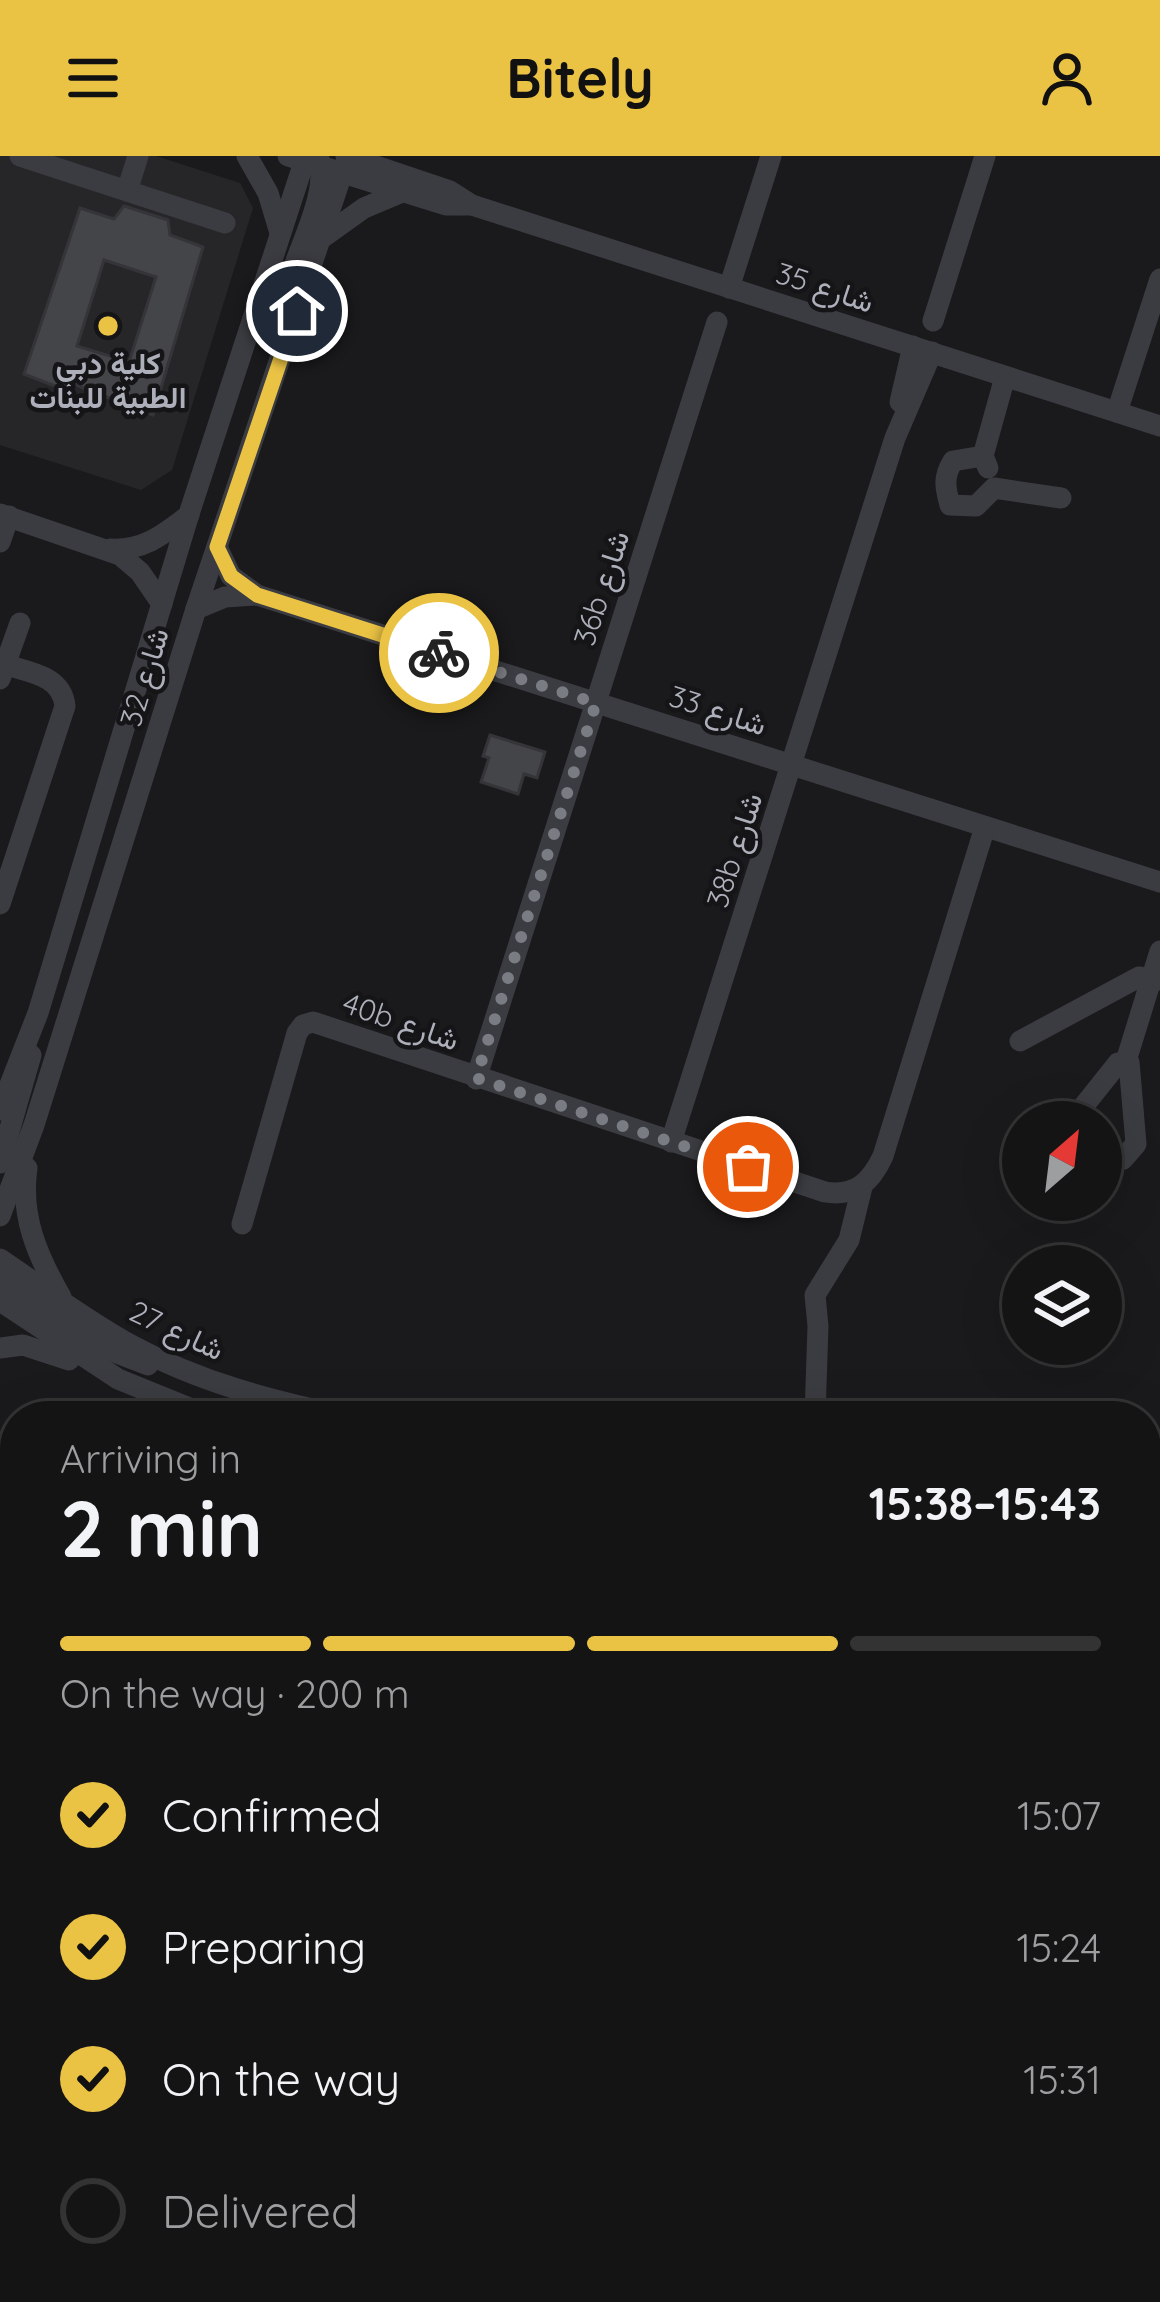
<!DOCTYPE html>
<html lang="en">
<head>
<meta charset="utf-8">
<style>
  :root { --surface:#141415; --page:#1d1d1e; --text:#f1f3f6; --muted:#9d9ea0; --line:#333334; --accent:#ebc344 }
  body { margin:0; font-family:Quicksand,Vazirmatn,sans-serif; background:var(--page); color:var(--text); height:100vh; display:flex; flex-direction:column; font-size:45px; white-space:nowrap }
  * { box-sizing:border-box; margin:0 }
  p { font-size:39px; color:var(--muted) }
  .icon { flex:none; width:66px; height:66px; fill:none; stroke:currentColor; stroke-width:2; stroke-linecap:round; stroke-linejoin:round }
  .map { position:relative; flex:1; overflow:hidden }
  .panel { position:absolute; left:0px; top:1245px; width:1161px; height:903px; display:flex; flex-direction:column; background:var(--surface); border-radius:48px 48px 0 0; box-shadow:0 12px 48px #0002,0 0 0 3px var(--line) }
  .panel>* { flex:none }
  .needle { width:78px; rotate:28deg }
  .buttons { position:absolute; left:1002px; top:945px; display:grid; gap:24px }
  .buttons a { display:grid; place-items:center; width:120px; height:120px; border-radius:50%; background:var(--surface); box-shadow:0 12px 48px #0002,0 0 0 3px var(--line); font-size:60px }
  .pin { position:absolute; display:grid; place-items:center; width:102px; height:102px; color:#fff; margin:-51px; border:6px solid #fff; border-radius:50%; box-shadow:0 3px 12px #0007 }
  .courier { position:absolute; display:grid; place-items:center; width:120px; height:120px; margin:-60px; border:9px solid #ebc344; border-radius:50%; background:#fff; color:#222; box-shadow:0 3px 15px #0007 }
  .overview em { font-style:normal; font-weight:800 }
  .overview div { display:flex; flex-direction:column-reverse }
  .overview { display:flex; align-items:center; justify-content:space-between; height:204px; padding:0 60px }
  h1 { font-size:78px; font-weight:800; line-height:90px }
  .bar { display:grid; grid-template-columns:repeat(4,1fr); gap:18px 12px; align-content:center; height:144px; padding:0 60px }
  .bar i { height:15px; border-radius:9px; background:var(--line) }
  .bar .active { background:var(--accent) }
  .bar p { grid-column:span 4 }
  ol { padding:0 60px; list-style:none }
  li { display:flex; align-items:center; gap:36px; height:132px }
  li p { margin-inline-start:auto }
  li .icon { padding:12px; border-radius:50%; background:var(--accent); color:#111; stroke-width:4 }
  li:last-child { color:var(--muted) }
  li i { width:66px; height:66px; border:6px solid var(--line); border-radius:50% }
  header { display:flex; justify-content:space-between; align-items:center; height:156px; padding:0 60px; background:var(--accent); color:#111; font-size:54px; font-weight:800 }
  .map>svg:first-child { display:block }
  .built { fill:#262629 }
  .building { fill:#444549; stroke:#353438; stroke-width:3; fill-rule:evenodd }
  .lines { fill:none; stroke-linecap:round; stroke-linejoin:round }
  .path { stroke:#414248; stroke-width:3; stroke-dasharray:6 9; stroke-linecap:butt }
  .minor { stroke:#3b3c41; stroke-width:21 }
  .done { stroke:#7a7c83; stroke-width:12; stroke-dasharray:0 21.6 }
  .route { stroke:#ebc344; stroke-width:15 }
  .poi-dot { fill:#ebc344; stroke:#151517; stroke-width:4.5 }
  .labels { text-anchor:middle; dominant-baseline:central; stroke-width:9; stroke-linejoin:round; paint-order:stroke }
  .street-label { font-size:30px; fill:#adb0bb; stroke:#151517 }
  .poi-label { font-size:30px; font-weight:bold; fill:#adb0bb; stroke:#151517 }
</style>
</head>
<body>
<header><svg class="icon" aria-label="menu" viewBox="0 0 24 24"><path d="M4 6h16M4 12h16M4 18h16"/></svg>Bitely<svg class="icon" aria-label="person" viewBox="0 0 24 24"><circle cx="12" cy="8" r="4"/><path d="M4 21q1-7 8-7t8 7"/></svg></header>
<div class="map">
<svg width="1160" height="2146" viewBox="0 0 1160 2146">
  <rect width="100%" height="100%" fill="#1a1a1c"/>
  <path class="built" d="M0 0H156L240 27 253 52 172 314 141 334 0 289Z"/>
  <g class="building">
    <path d="M124 50 168 64 170 79 203 91 153 259 63 224 60 232 24 218 80 52 114 63ZM104 104 156 121 129 206 77 190Z"/>
    <path d="M490 579 545 596 537 622 524 618 518 638 481 626 489 602 483 600Z"/>
    <path d="M1160 1426V1481H1146V1427Z"/>
    <path d="M602 2133H652L646 2146H597Z"/>
    <path d="M911 2133H971L962 2146H929Z"/>
  </g>
  <g class="lines">
    <path class="path" d="M489 2146 496 2133"/>
    <g class="minor">
      <path d="M20 0 225 67"/>
      <path d="M247 0 268 37 280 77"/>
      <path d="M288 0 446 49H471"/>
      <path d="M346 0 450 35 472 49 1160 270"/>
      <path d="M127 35 138 0"/>
      <path d="M322 82 364 52 402 36"/>
      <path d="M729 132 771 0"/>
      <path d="M933 165 985 0"/>
      <path d="M281 179C273 125 335 47 318 0"/>
      <path d="M900 246 913 190"/>
      <path d="M1117 256 1160 123"/>
      <path d="M983 300 953 305C943 321 945 331 950 349L976 350 994 332 1061 342"/>
      <path d="M988 312 983 300 1005 221"/>
      <path d="M0 358 120 399 140 416 162 448"/>
      <path d="M0 386 9 360"/>
      <path d="M217 391 231 420 257 439 1160 726"/>
      <path d="M110 393C144 395 164 378 189 359"/>
      <path d="M196 453 225 441 257 439"/>
      <path d="M0 507C26 516 62 518 65 550L0 748"/>
      <path d="M0 523 20 467"/>
      <path d="M1020 885 1139 821 1160 824"/>
      <path d="M1126 905 1160 795"/>
      <path d="M476 923 717 166"/>
      <path d="M0 954 38 857 189 358 306 0"/>
      <path d="M1071 966 1118 907 1129 906 1136 988 1123 1003 1101 1000"/>
      <path d="M671 986 895 282 932 196"/>
      <path d="M0 1007 31 899"/>
      <path d="M27 1012C20 1060 37 1099 61 1141"/>
      <path d="M0 1060 34 969 196 453 348 0"/>
      <path d="M242 1068 297 877 303 869 313 866 825 1036C855 1041 871 1026 883 1000L985 671"/>
      <path d="M0 1103C43 1132 87 1165 133 1190 199 1226 272 1245 345 1260"/>
      <path d="M0 1122 109 1194 148 1209"/>
      <path d="M0 1145 118 1223 209 1260"/>
      <path d="M0 1192 23 1189 69 1204"/>
      <path d="M815 1260 818 1170 815 1139 849 1084 862 1031"/>
      <path d="M1146 1312H1160"/>
      <path d="M1146 1353H1160"/>
      <path d="M1146 1534H1160"/>
      <path d="M0 1766 15 1776"/>
      <path d="M1146 1935 1160 1941"/>
      <path d="M1146 2127 1160 2105"/>
      <path d="M203 2133 225 2146"/>
      <path d="M817 2133 838 2146"/>
      <path d="M180 2139 196 2146"/>
    </g>
  </g>
  <g class="lines">
    <path class="done" d="M439 497 596 547 476 922 748 1011"/>
    <path class="route" d="M297 155 217 391 231 420 257 439 439 497"/>
  </g>
  <circle class="poi-dot" cx="108" cy="170" r="12"/>
  <g class="labels">
    <g class="street-label">
      <text transform="translate(825 131) rotate(18)">شارع 35</text>
      <text transform="translate(601 432) rotate(-72)">36b شارع</text>
      <text transform="translate(144 521) rotate(-73)">شارع 32</text>
      <text transform="translate(718 554) rotate(18)">شارع 33</text>
      <text transform="translate(734 694) rotate(-72)">38b شارع</text>
      <text transform="translate(401 865) rotate(19)">40b شارع</text>
      <text transform="translate(177 1174) rotate(25)">شارع 27</text>
    </g>
    <g class="poi-label">
      <text x="108" y="207">كلية دبي<tspan x="108" dy="34">الطبية للبنات</tspan></text>
    </g>
  </g>
</svg>
<div class="buttons">
<a><svg class="needle" viewBox="-14 -14 28 28"><path d="M0-13l5 13h-10z" fill="#e53935"/><path d="M0 13l5-13h-10z" fill="#9d9ea0"/></svg></a>
<a><svg class="icon" aria-label="layers" viewBox="0 0 24 24"><path d="M12 4l9 5-9 5-9-5zM3 14l9 5 9-5"/></svg></a>
</div>
<div class="pin" style="left:748px;top:1011px;background:#ea580c"><svg class="icon" aria-label="bag" viewBox="0 0 24 24"><path d="M5 8h14l-1 12H6zM9 8a3 3 0 0 1 6 0"/></svg></div>
<div class="pin" style="left:297px;top:155px;background:#1f2937"><svg class="icon" aria-label="home" viewBox="0 0 24 24"><path d="M3 11l9-7 9 7M6 9v11h12V9"/></svg></div>
<div class="courier" style="left:439px;top:497px"><svg class="icon" aria-label="bike" viewBox="0 0 24 24"><circle cx="6" cy="16" r="4"/><circle cx="18" cy="16" r="4"/><path d="M6 16l4-8h5l3 8M10 8l3 8H6M13 5h3"/></svg></div>
<section class="panel">
<div class="overview"><div><h1>2 min</h1><p>Arriving in</p></div><em>15:38–15:43</em></div>
<div class="bar"><i class="active"></i><i class="active"></i><i class="active"></i><i></i><p>On the way · 200 m</p></div>
<ol>
<li><svg class="icon" aria-label="check" viewBox="0 0 24 24"><path d="M5 12l5 5 9-10"/></svg>Confirmed<p>15:07</p></li>
<li><svg class="icon" aria-label="check" viewBox="0 0 24 24"><path d="M5 12l5 5 9-10"/></svg>Preparing<p>15:24</p></li>
<li><svg class="icon" aria-label="check" viewBox="0 0 24 24"><path d="M5 12l5 5 9-10"/></svg>On the way<p>15:31</p></li>
<li><i></i>Delivered</li>
</ol>
</section>
</div>
</body>
</html>
